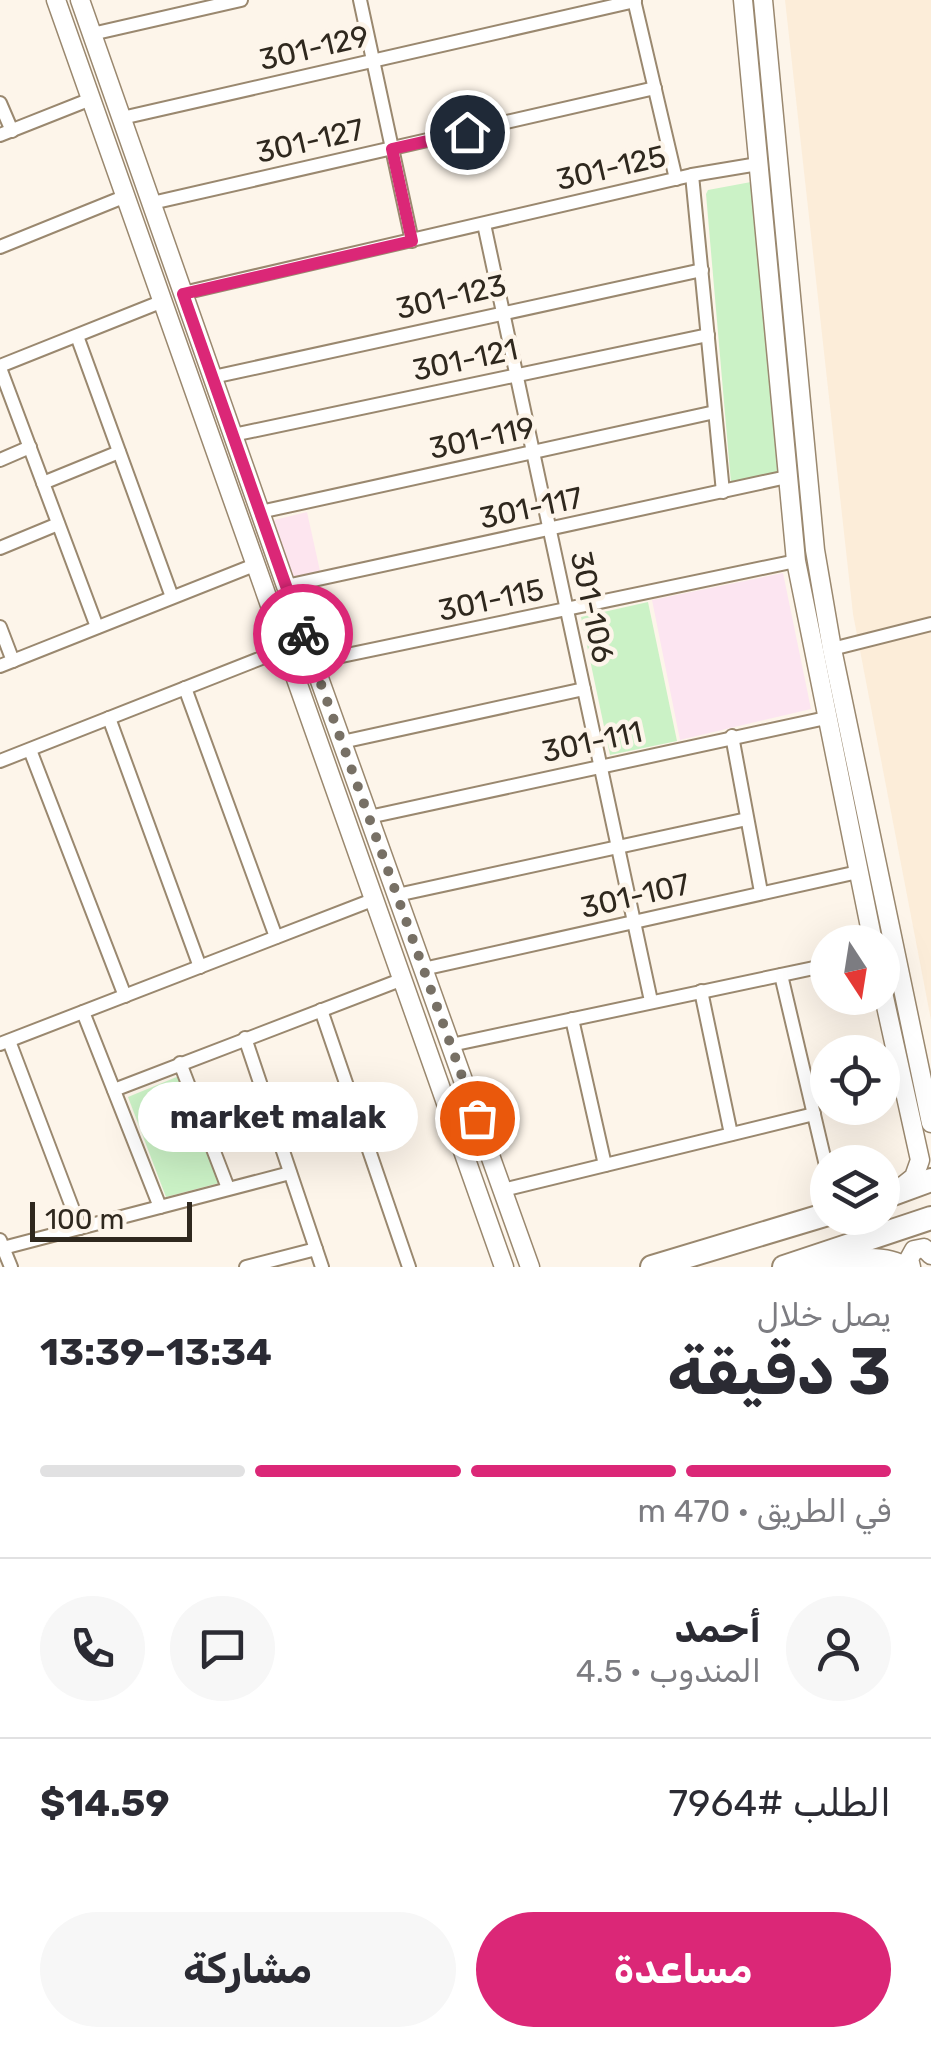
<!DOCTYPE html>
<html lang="ar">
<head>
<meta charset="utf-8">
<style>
  :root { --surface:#fff; --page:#f7f7f7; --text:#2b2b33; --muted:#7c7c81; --line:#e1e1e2; --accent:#db2777 }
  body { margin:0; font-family:Rubik,Cairo,sans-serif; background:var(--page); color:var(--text); direction:rtl; height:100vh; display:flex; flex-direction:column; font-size:38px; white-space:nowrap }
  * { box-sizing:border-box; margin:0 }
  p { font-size:32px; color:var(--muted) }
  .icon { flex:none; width:55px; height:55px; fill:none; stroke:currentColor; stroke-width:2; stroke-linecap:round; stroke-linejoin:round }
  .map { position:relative; height:1267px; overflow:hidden; direction:ltr }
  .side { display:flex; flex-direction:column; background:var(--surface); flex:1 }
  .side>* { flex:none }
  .needle { width:65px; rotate:168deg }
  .tools { position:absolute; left:810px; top:925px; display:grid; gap:20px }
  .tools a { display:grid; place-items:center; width:90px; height:90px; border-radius:50%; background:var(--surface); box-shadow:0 10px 40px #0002; font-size:50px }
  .scale { position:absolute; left:30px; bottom:25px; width:162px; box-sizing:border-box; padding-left:10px; border:5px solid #2f281e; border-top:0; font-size:28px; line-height:35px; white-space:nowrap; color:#2f281e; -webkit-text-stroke:8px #fdf5ea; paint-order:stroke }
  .pin { position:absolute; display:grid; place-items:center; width:85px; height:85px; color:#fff; margin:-42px; border:5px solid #fff; border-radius:50%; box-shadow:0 2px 10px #0007 }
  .courier { position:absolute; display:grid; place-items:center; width:100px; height:100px; margin:-50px; border:8px solid #db2777; border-radius:50%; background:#fff; color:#222; box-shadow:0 2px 12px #0007 }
  .bubble { position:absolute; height:70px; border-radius:35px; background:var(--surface); box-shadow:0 10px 40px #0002; font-size:32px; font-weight:700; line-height:70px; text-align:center; direction:rtl }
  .head em { font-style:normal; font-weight:700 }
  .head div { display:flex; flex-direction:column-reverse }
  .head { display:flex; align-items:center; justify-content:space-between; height:170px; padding:0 40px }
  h1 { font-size:65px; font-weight:700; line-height:75px }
  .bar { display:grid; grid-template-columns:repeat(4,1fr); gap:15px 10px; align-content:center; height:120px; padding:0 40px }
  .bar i { height:12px; border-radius:8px; background:var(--line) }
  .bar .on { background:var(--accent) }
  .bar p { grid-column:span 4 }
  .line { display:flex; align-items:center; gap:25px; padding:0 40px; border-top:2px solid var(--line) }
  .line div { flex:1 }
  .round { display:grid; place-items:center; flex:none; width:105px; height:105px; border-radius:52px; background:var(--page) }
  .action { display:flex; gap:20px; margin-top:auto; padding:20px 40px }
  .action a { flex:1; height:115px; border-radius:60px; background:var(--accent); color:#fff; font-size:40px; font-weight:700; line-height:115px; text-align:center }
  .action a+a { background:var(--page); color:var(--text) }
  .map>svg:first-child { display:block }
  .commercial { fill:#fde5ef }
  .built { fill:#fcedd9 }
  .education { fill:#fce5f1 }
  .green { fill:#cbf2c6 }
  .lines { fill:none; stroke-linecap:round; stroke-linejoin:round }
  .street-casing { stroke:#9a886f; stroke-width:16 }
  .secondary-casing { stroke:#9a886f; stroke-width:21 }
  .highway-casing { stroke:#9a886f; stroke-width:26 }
  .street { stroke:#fff; stroke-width:12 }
  .secondary { stroke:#fff; stroke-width:18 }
  .highway { stroke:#fff; stroke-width:22 }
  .done { stroke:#777065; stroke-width:10; stroke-dasharray:0 18 }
  .route { stroke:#db2777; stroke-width:12 }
  .labels { text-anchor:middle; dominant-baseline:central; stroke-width:9; stroke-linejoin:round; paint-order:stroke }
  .street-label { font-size:30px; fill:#2f281e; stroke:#fdf5ea }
</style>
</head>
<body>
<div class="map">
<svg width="931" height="1267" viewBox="0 0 931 1267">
  <rect width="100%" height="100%" fill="#fdf5ea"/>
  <g class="commercial">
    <path d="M307 512 320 571 291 578 270 521Z"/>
    <path d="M325 588 339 653 313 659 294 595Z"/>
  </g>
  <path class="built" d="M785 0H931V1020L853 614Z"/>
  <path class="education" d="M783 573 811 709 680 740 652 600Z"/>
  <g class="green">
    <path d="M751 182 778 472 731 483 706 194 708 190Z"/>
    <path d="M648 602 677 741 610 755 581 617Z"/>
    <path d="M179 1076 219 1183 166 1197 128 1097Z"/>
  </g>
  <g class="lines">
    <defs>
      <g id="street">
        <path d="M360 0 412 241"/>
        <path d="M634 0 676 179"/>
        <path d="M92 34 241 0"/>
        <path d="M0 103 12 131"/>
        <path d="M122 118 635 1"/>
        <path d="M0 135 91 99"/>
        <path d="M692 175 723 492"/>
        <path d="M152 203 655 88"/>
        <path d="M484 224 651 1001"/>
        <path d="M0 247 126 196"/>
        <path d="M183 293 692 175 758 164"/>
        <path d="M77 336 172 597"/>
        <path d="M0 366 163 301"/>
        <path d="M0 368 97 627"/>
        <path d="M213 377 702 270"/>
        <path d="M233 435 708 335"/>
        <path d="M0 460 30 447"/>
        <path d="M43 483 119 452"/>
        <path d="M260 512 715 412"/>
        <path d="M0 548 58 524"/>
        <path d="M286 586 787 477"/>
        <path d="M0 627 13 661"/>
        <path d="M832 649 931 624"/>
        <path d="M313 662 796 561"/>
        <path d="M0 666 257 564"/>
        <path d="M185 688 276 937"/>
        <path d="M109 718 200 967"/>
        <path d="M732 736 761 892"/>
        <path d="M342 742 584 689"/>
        <path d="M30 750 125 996"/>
        <path d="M0 761 287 648"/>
        <path d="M369 817 826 718"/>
        <path d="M397 895 747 819"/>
        <path d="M423 969 858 872"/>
        <path d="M781 975 828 1174"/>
        <path d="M701 991 731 1134"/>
        <path d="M321 1010 409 1267"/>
        <path d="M83 1012 160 1207"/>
        <path d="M572 1019 605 1165"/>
        <path d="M245 1038 322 1267"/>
        <path d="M9 1041 80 1228"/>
        <path d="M0 1044 375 899"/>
        <path d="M451 1045 828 965"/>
        <path d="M180 1063 228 1188"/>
        <path d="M114 1090 403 979"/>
        <path d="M503 1190 814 1114"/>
        <path d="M0 1240 11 1267"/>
        <path d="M3 1248 290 1173"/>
        <path d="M246 1267 316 1249"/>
      </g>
      <g id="secondary">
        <path d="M56 0 504 1267"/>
        <path d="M80 0 286 586 530 1267"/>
        <path d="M743 0 796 561 873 942"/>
        <path d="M763 0 815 550 832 649 931 1123"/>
        <path d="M882 988 920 1160 914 1177 899 1189"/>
        <path d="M816 1265C842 1260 883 1251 906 1267"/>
        <path d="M911 1267 909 1259 914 1250 924 1248 931 1255"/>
      </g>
      <g id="highway">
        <path d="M882 1198 931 1180"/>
        <path d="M652 1267 828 1214"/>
        <path d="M784 1267 931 1218"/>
      </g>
    </defs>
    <use href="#street" class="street-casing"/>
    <use href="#secondary" class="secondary-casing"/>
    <use href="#highway" class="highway-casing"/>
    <use href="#street" class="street"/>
    <use href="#secondary" class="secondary"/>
    <use href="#highway" class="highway"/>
  </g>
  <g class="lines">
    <path class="done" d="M303 634 477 1118"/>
    <path class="route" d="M303 634 183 294 412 241 392 149 467 132"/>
  </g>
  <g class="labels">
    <g class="street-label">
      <text transform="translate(314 48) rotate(-13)">301-129</text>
      <text transform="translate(310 141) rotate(-13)">301-127</text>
      <text transform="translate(611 168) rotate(-13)">301-125</text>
      <text transform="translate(451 297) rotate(-13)">301-123</text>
      <text transform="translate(465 360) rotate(-12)">301-121</text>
      <text transform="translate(482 438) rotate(-12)">301-119</text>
      <text transform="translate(531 508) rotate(-12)">301-117</text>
      <text transform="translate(491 600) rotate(-12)">301-115</text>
      <text transform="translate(592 607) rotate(78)">301-106</text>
      <text transform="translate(592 742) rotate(-12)">301-111</text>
      <text transform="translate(635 896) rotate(-13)">301-107</text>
    </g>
  </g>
</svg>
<div class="tools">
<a><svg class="needle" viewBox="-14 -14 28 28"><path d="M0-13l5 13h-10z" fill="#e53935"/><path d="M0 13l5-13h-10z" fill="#7c7c81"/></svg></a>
<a><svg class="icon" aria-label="locate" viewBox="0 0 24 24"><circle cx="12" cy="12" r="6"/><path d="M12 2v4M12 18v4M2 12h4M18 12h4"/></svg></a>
<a><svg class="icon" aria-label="layers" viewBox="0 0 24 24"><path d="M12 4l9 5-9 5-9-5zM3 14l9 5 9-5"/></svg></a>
</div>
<div class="scale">100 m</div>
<div class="pin" style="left:477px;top:1118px;background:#ea580c"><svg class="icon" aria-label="bag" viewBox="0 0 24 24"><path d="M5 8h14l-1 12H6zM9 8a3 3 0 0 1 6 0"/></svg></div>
<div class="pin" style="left:467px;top:132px;background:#1f2937"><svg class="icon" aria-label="home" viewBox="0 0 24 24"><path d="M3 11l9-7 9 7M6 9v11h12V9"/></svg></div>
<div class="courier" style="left:303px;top:634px"><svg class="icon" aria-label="bike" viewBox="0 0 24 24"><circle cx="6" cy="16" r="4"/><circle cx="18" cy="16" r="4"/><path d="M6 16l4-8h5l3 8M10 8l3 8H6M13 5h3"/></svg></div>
<div class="bubble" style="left:138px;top:1082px;width:280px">market malak</div>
</div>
<section class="side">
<div class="head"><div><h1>3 دقيقة</h1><p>يصل خلال</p></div><em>13:34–13:39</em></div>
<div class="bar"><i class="on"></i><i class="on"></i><i class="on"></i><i></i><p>في الطريق · 470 m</p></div>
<div class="line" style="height:180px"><a class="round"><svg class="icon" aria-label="person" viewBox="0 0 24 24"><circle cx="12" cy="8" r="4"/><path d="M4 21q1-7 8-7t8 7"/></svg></a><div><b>أحمد</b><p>المندوب · 4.5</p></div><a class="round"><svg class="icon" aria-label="chat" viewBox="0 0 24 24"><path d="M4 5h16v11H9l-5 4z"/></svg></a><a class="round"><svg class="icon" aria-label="phone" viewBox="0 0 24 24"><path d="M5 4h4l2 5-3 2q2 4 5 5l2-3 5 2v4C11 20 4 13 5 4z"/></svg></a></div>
<div class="line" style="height:130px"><div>الطلب #7964</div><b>$14.59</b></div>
<div class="action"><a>مساعدة</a><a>مشاركة</a></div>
</section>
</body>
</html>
